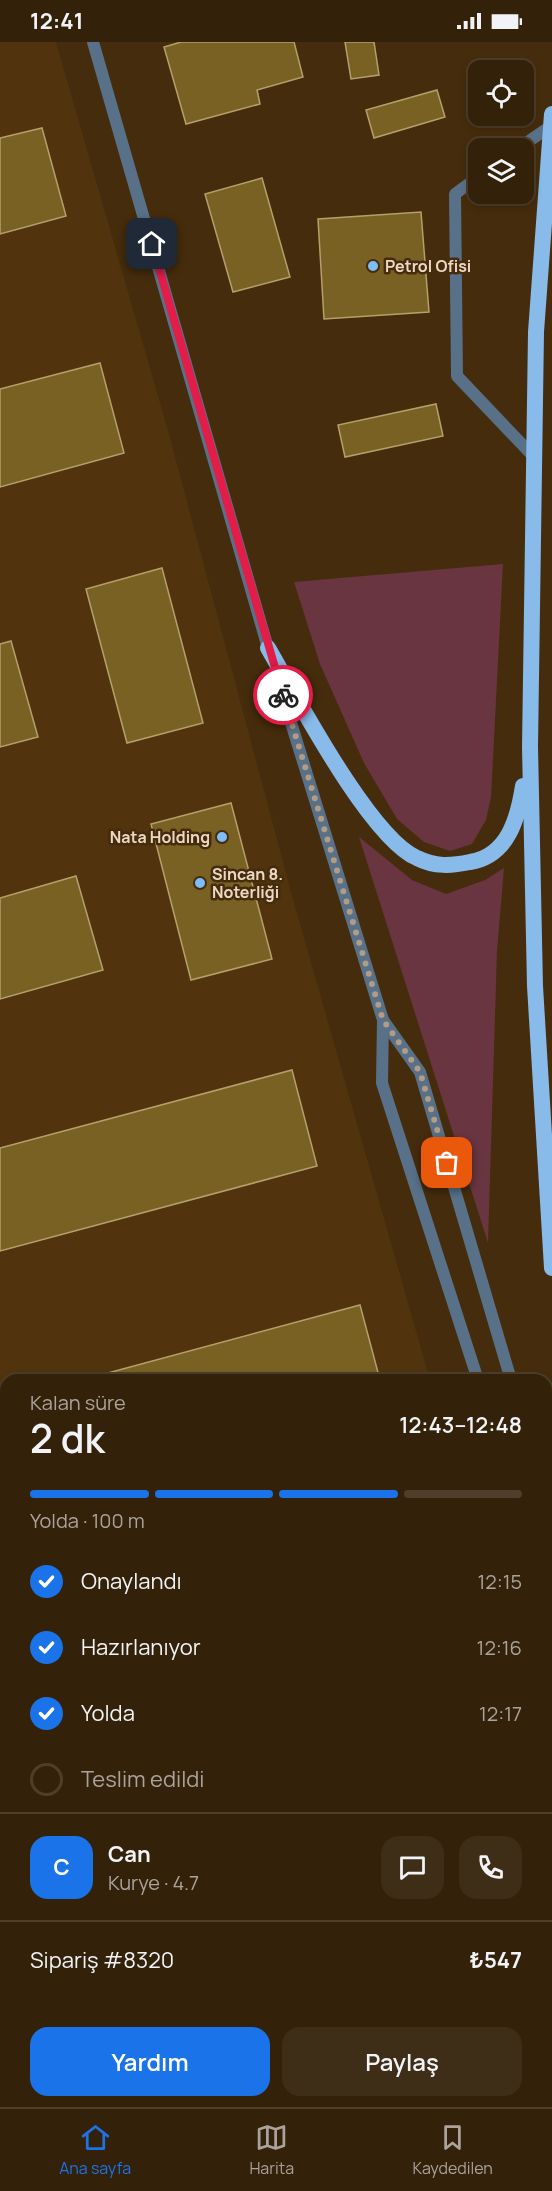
<!DOCTYPE html>
<html lang="tr">
<head>
<meta charset="utf-8">
<style>
  :root { --surface:#342109; --page:#3f2e17; --text:#f1f3f6; --muted:#a9a39c; --line:#4e3e2a; --accent:#1a73e8 }
  body { margin:0; font-family:Manrope,sans-serif; background:var(--page); color:var(--text); height:100vh; display:flex; flex-direction:column; font-size:22px; white-space:nowrap }
  * { box-sizing:border-box; margin:0 }
  p { font-size:20px; color:var(--muted) }
  .icon { flex:none; width:33px; height:33px; fill:none; stroke:currentColor; stroke-width:2; stroke-linecap:round; stroke-linejoin:round }
  .map { position:relative; flex:1; overflow:hidden }
  .panel { position:absolute; left:0px; top:1332px; width:552px; height:734px; display:flex; flex-direction:column; background:var(--surface); border-radius:18px 18px 0 0; box-shadow:0 3px 9px #0003,0 0 0 2px var(--line) }
  .panel>* { flex:none }
  .tools { position:absolute; left:468px; top:18px; display:grid; gap:12px }
  .tools a { display:grid; place-items:center; width:66px; height:66px; border-radius:12px; background:var(--surface); box-shadow:0 3px 9px #0003,0 0 0 2px var(--line); font-size:30px }
  .pin { position:absolute; display:grid; place-items:center; width:51px; height:51px; color:#fff; margin:-26px; border-radius:12px; box-shadow:0 3px 9px #0006 }
  .courier { position:absolute; display:grid; place-items:center; width:60px; height:60px; margin:-30px; border:4px solid #e11d48; border-radius:50%; background:#fff; color:#222; box-shadow:0 2px 8px #0007 }
  .head em { font-style:normal; font-weight:600 }
  .head div { display:flex; flex-direction:column-reverse }
  .head { display:flex; align-items:center; justify-content:space-between; height:102px; padding:0 30px }
  h1 { font-size:39px; font-weight:600; line-height:45px }
  .bar { display:grid; grid-template-columns:repeat(4,1fr); gap:9px 6px; align-content:center; height:72px; padding:0 30px }
  .bar i { height:8px; border-radius:4px; background:var(--line) }
  .bar .selected { background:var(--accent) }
  .bar p { grid-column:span 4 }
  .line { display:flex; align-items:center; gap:15px; padding:0 30px; border-top:2px solid var(--line) }
  .line div { flex:1 }
  .round { display:grid; place-items:center; flex:none; width:63px; height:63px; border-radius:18px; background:var(--page) }
  ol { padding:0 30px; list-style:none }
  li { display:flex; align-items:center; gap:18px; height:66px }
  li p { margin-inline-start:auto }
  li .icon { padding:6px; border-radius:50%; background:var(--accent); color:#fff; stroke-width:4 }
  li:last-child { color:var(--muted) }
  li i { width:33px; height:33px; border:3px solid var(--line); border-radius:50% }
  .primary-button { display:flex; gap:12px; margin-top:auto; padding:12px 30px }
  .primary-button a { flex:1; height:69px; border-radius:18px; background:var(--accent); color:#fff; font-size:24px; font-weight:600; line-height:69px; text-align:center }
  .primary-button a+a { background:var(--page); color:var(--text) }
  .status { display:flex; justify-content:space-between; align-items:center; height:42px; padding:0 30px; background:var(--surface); direction:ltr }
  .status svg { height:16px; fill:currentColor }
  .dock { display:flex; justify-content:space-around; align-items:center; height:84px; border-top:2px solid var(--line); background:var(--surface); font-size:16px; color:var(--muted) }
  .dock a { display:grid; justify-items:center; gap:3px }
  .dock .selected { color:var(--accent) }
  .map>svg:first-child { display:block }
  .built { fill:#51330d }
  .green { fill:#693540 }
  .building { fill:#786123; stroke:#b5a06c; stroke-width:1.5 }
  .lines { fill:none; stroke-linecap:round; stroke-linejoin:round }
  .minor { stroke:#587189; stroke-width:12 }
  .tertiary { stroke:#587189; stroke-width:12 }
  .trunk { stroke:#88baea; stroke-width:16 }
  .done { stroke:#b29c83; stroke-width:6; stroke-dasharray:0 10.8 }
  .route { stroke:#e11d48; stroke-width:8 }
  .poi-dot { fill:#7ebdf9; stroke:#452c0c; stroke-width:2 }
  .labels { text-anchor:middle; dominant-baseline:central; stroke-width:5; stroke-linejoin:round; paint-order:stroke }
  .poi-label { font-size:16px; font-weight:bold; fill:#edd8c3; stroke:#452c0c; text-anchor:start }
</style>
</head>
<body>
<div class="status"><b>12:41</b><svg viewBox="0 0 49 12"><path d="M0 12V9h3v3zM5 12V6h3v6zM10 12V3h3v9zM15 12V0h3v12zM26 1h20v11H26zM47 4h2v5h-2z"/></svg></div>
<div class="map">
<svg width="552" height="2065" viewBox="0 0 552 2065">
  <rect width="100%" height="100%" fill="#452c0c"/>
  <path class="built" d="M0 0H56L169 392 293 857 430 1338H6V1544L0 1546Z"/>
  <g class="green">
    <path d="M503 522 491 755 486 778 472 802 450 809 424 800 397 777 364 721 320 622 294 540Z"/>
    <path d="M359 795 412 838 446 852 485 838 504 826 497 909 488 1201Z"/>
  </g>
  <g class="building">
    <path d="M181 0H294L303 35 257 48 260 62 186 82 164 5Z"/>
    <path d="M345 0H374L379 33 351 37Z"/>
    <path d="M437 48 445 75 374 96 366 68Z"/>
    <path d="M42 86 66 174 0 192V96Z"/>
    <path d="M262 136 290 235 233 250 205 152Z"/>
    <path d="M421 170 429 270 324 277 318 177Z"/>
    <path d="M100 321 124 411 0 445V347Z"/>
    <path d="M436 362 443 394 345 415 338 383Z"/>
    <path d="M162 526 203 681 127 701 86 547Z"/>
    <path d="M11 599 38 695 0 705V602Z"/>
    <path d="M231 761 272 917 191 938 151 782Z"/>
    <path d="M76 834 103 928 0 957V856Z"/>
    <path d="M292 1028 317 1124 0 1209V1106Z"/>
    <path d="M360 1263 380 1338H82Z"/>
    <path d="M6 1358V1462L0 1463V1360Z"/>
  </g>
  <g class="lines">
    <g class="minor">
      <path d="M519 106 551 84"/>
      <path d="M478 135 455 152 457 334 536 417"/>
    </g>
    <g class="tertiary">
      <path d="M93 0 270 613"/>
      <path d="M275 629 383 978 420 1030 511 1338"/>
      <path d="M383 978 382 1041 478 1338"/>
      <path d="M546 1411 552 1422"/>
      <path d="M546 1434 552 1436"/>
      <path d="M546 1445 552 1443"/>
      <path d="M546 1559 552 1560"/>
      <path d="M0 1596 6 1595"/>
      <path d="M0 1664 6 1662"/>
    </g>
    <g class="trunk">
      <path d="M552 72 536 290 530 705 535 944 552 1226"/>
      <path d="M268 606C296 654 370 796 417 816 435 825 451 824 470 820 508 814 518 776 523 744"/>
      <path d="M546 2065 552 1926"/>
    </g>
  </g>
  <g class="lines">
    <path class="done" d="M283 653 383 978 420 1030 447 1121"/>
    <path class="route" d="M152 202 283 653"/>
  </g>
  <g class="poi-dot">
    <circle cx="373" cy="224" r="6"/>
    <circle cx="222" cy="795" r="6"/>
    <circle cx="200" cy="841" r="6"/>
  </g>
  <g class="labels">
    <g class="poi-label">
      <text x="385" y="224">Petrol Ofisi</text>
      <text x="210" y="795" text-anchor="end">Nata Holding</text>
      <text x="212" y="832">Sincan 8.<tspan x="212" dy="18">Noterliği</tspan></text>
    </g>
  </g>
</svg>
<div class="tools">
<a><svg class="icon" aria-label="locate" viewBox="0 0 24 24"><circle cx="12" cy="12" r="6"/><path d="M12 2v4M12 18v4M2 12h4M18 12h4"/></svg></a>
<a><svg class="icon" aria-label="layers" viewBox="0 0 24 24"><path d="M12 4l9 5-9 5-9-5zM3 14l9 5 9-5"/></svg></a>
</div>
<div class="pin" style="left:447px;top:1121px;background:#ea580c"><svg class="icon" aria-label="bag" viewBox="0 0 24 24"><path d="M5 8h14l-1 12H6zM9 8a3 3 0 0 1 6 0"/></svg></div>
<div class="pin" style="left:152px;top:202px;background:#1f2937"><svg class="icon" aria-label="home" viewBox="0 0 24 24"><path d="M3 11l9-7 9 7M6 9v11h12V9"/></svg></div>
<div class="courier" style="left:283px;top:653px"><svg class="icon" aria-label="bike" viewBox="0 0 24 24"><circle cx="6" cy="16" r="4"/><circle cx="18" cy="16" r="4"/><path d="M6 16l4-8h5l3 8M10 8l3 8H6M13 5h3"/></svg></div>
<section class="panel">
<div class="head"><div><h1>2 dk</h1><p>Kalan süre</p></div><em>12:43–12:48</em></div>
<div class="bar"><i class="selected"></i><i class="selected"></i><i class="selected"></i><i></i><p>Yolda · 100 m</p></div>
<ol>
<li><svg class="icon" aria-label="check" viewBox="0 0 24 24"><path d="M5 12l5 5 9-10"/></svg>Onaylandı<p>12:15</p></li>
<li><svg class="icon" aria-label="check" viewBox="0 0 24 24"><path d="M5 12l5 5 9-10"/></svg>Hazırlanıyor<p>12:16</p></li>
<li><svg class="icon" aria-label="check" viewBox="0 0 24 24"><path d="M5 12l5 5 9-10"/></svg>Yolda<p>12:17</p></li>
<li><i></i>Teslim edildi</li>
</ol>
<div class="line" style="height:108px"><b class="round" style="background:var(--accent);color:#fff">C</b><div><b>Can</b><p>Kurye · 4.7</p></div><a class="round"><svg class="icon" aria-label="chat" viewBox="0 0 24 24"><path d="M4 5h16v11H9l-5 4z"/></svg></a><a class="round"><svg class="icon" aria-label="phone" viewBox="0 0 24 24"><path d="M5 4h4l2 5-3 2q2 4 5 5l2-3 5 2v4C11 20 4 13 5 4z"/></svg></a></div>
<div class="line" style="height:78px"><div>Sipariş #8320</div><b>₺547</b></div>
<div class="primary-button"><a>Yardım</a><a>Paylaş</a></div>
</section>
</div>
<nav class="dock">
<a class="selected"><svg class="icon" aria-label="home" viewBox="0 0 24 24"><path d="M3 11l9-7 9 7M6 9v11h12V9"/></svg>Ana sayfa</a>
<a><svg class="icon" aria-label="map" viewBox="0 0 24 24"><path d="M3 6l6-2 6 2 6-2v14l-6 2-6-2-6 2zM9 4v14M15 6v14"/></svg>Harita</a>
<a><svg class="icon" aria-label="saved" viewBox="0 0 24 24"><path d="M7 4h10v16l-5-4-5 4z"/></svg>Kaydedilen</a>
</nav>
</body>
</html>
